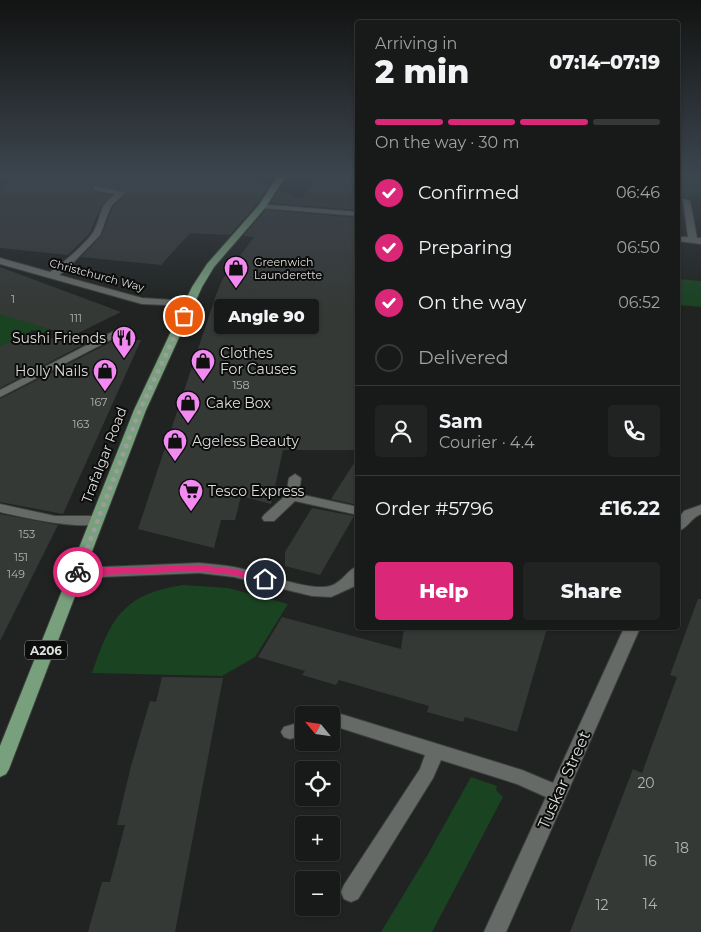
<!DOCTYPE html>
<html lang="en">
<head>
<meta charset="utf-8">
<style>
  :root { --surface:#181a19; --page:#212322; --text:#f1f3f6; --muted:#9fa1a2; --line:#363838; --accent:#db2777 }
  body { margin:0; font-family:Montserrat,sans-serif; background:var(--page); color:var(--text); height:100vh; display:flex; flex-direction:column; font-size:19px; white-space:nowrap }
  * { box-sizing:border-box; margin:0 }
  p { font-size:16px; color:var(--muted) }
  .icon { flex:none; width:28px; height:28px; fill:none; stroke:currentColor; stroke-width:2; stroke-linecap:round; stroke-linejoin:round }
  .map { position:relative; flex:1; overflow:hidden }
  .panel { position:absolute; left:355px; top:20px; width:325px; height:610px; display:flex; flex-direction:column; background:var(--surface); border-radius:5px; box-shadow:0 1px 4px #0004,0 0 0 1px var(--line) }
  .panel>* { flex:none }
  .needle { width:32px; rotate:299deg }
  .controls { position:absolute; left:295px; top:706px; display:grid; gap:10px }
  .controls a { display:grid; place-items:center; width:45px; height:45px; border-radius:5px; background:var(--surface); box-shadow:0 1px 4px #0004,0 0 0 1px var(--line); font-size:25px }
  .pin { position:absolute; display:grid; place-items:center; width:42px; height:42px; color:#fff; margin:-21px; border:2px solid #fff; border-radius:50%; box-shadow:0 1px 5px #0007 }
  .courier { position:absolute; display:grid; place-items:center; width:50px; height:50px; margin:-25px; border:4px solid #db2777; border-radius:50%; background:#fff; color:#222; box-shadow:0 1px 6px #0007 }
  .bubble { position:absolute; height:35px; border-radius:5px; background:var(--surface); box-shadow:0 1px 4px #0004,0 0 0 1px var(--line); font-size:16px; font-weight:800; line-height:35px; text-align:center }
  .head em { font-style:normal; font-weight:800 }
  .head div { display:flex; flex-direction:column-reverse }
  .head { display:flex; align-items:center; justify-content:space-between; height:85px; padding:0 20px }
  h1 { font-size:32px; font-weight:800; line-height:38px }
  .bar { display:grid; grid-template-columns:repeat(4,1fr); gap:8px 5px; align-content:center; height:60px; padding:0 20px }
  .bar i { height:6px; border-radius:4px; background:var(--line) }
  .bar .on { background:var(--accent) }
  .bar p { grid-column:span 4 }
  .line { display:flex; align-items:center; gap:12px; padding:0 20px; border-top:1px solid var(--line) }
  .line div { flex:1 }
  .round { display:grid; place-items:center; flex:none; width:52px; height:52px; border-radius:5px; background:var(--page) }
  ol { padding:0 20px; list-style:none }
  li { display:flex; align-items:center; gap:15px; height:55px }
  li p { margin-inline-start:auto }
  li .icon { padding:5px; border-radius:50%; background:var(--accent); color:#fff; stroke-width:4 }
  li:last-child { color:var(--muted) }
  li i { width:28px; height:28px; border:2px solid var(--line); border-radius:50% }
  .cta { display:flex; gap:10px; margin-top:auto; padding:10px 20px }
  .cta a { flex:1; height:58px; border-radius:5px; background:var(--accent); color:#fff; font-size:20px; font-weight:800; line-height:58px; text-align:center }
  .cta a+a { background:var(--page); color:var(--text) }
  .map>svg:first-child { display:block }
  .green { fill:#1a4322 }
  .building { fill:#353936 }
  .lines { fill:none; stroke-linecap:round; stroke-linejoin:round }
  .minor-casing { stroke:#3c3f3c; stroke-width:2 }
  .major-casing { stroke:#3c3f3c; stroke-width:2 }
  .minor { fill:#666a66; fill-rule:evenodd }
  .major { fill:#79a07d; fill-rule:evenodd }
  .route { fill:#db2777 }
  .done { stroke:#9a9d9b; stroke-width:5; stroke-dasharray:0 9 }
  .labels { text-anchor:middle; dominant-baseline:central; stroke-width:4; stroke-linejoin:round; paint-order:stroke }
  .far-poi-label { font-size:11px; fill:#dcdedc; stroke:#0b0c0b; text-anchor:start }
  .far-street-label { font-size:11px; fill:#dcdedc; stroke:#0b0c0b }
  .number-label { font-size:11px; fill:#b2b5b2 }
  .shield { fill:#0b0c0b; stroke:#9d9f9d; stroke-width:1 }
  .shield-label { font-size:12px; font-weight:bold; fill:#dcdedc }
  .poi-label { font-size:14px; fill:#dcdedc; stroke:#0b0c0b; text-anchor:start }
  .street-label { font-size:14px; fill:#dcdedc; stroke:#0b0c0b }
  .near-number-label { font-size:14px; fill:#b2b5b2 }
  .near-street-label { font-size:16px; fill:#dcdedc; stroke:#0b0c0b }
</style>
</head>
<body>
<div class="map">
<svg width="701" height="932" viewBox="0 0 701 932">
  <rect width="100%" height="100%" fill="#202321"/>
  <g class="green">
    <path d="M678 178 701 180V192L692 197 678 196Z"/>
    <path d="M678 279 701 281V307L678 305Z"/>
    <path d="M0 312 50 329 43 333 33 330 26 334 34 337 28 340 18 337 0 346Z"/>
    <path d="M183 585 228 588 288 604 255 657 222 676 92 673C110 620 122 594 183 585Z"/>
    <path d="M471 777 497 786 496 790 503 797 432 932H381L427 856Z"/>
  </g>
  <g class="building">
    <path d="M13 177H246L269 186 256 205 230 235 190 233 161 265 81 257 101 236 113 207 127 193 94 184 93 191 111 195 101 207 89 234 68 255 0 248V189Z"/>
    <path d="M316 177H358V210L270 203 279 190 302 199Z"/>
    <path d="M266 210 358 218V450H283L271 504 241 496 235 520H221L214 548 138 529 216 295 222 280 254 237 243 236Z"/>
    <path d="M0 267 121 312 72 336 0 314Z"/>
    <path d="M16 338 94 339 0 388V346Z"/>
    <path d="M115 340H141L63 514 0 502V399Z"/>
    <path d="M358 457V505L331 499Z"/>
    <path d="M312 508 354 516 320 575 285 566V552Z"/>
    <path d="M0 514 58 525 0 641Z"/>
    <path d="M698 599H701V932H570L633 769 642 773 677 677 670 675Z"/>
    <path d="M282 617 401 649 404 628H547L517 732 465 717 463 722 427 712 429 706 339 680 336 685 302 675 305 671 258 657Z"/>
    <path d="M162 677 223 678 175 932H88L102 882H110L125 825H117L131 766 150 701 156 702Z"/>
  </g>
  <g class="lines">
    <defs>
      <g id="minor">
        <path d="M94 186 125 193 111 206 100 235 66 270 59 275 142 298 189 301 194 304 192 306 142 304 0 264V258L50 272C61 265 88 242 94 231 103 213 97 209 115 194L94 190Z"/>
        <path d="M683 199 690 201 697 238H701V244L678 241V237H688Z"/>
        <path d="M259 204 358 212V216L262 208 258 206Z"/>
        <path d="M118 329 122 330V334L0 397V390Z"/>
        <path d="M295 474 301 478 299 494 358 507V515L295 501 274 521H264L262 518 264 515 286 495 289 478Z"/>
        <path d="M0 504 55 516H97L104 520C93 534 17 516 0 512Z"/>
        <path d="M701 505V514C691 518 687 529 678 531V519L684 511Z"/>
        <path d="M199 563C211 564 223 565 234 567 256 571 311 592 330 586 342 583 348 569 358 566V582L355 586 331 597 312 596 234 577 199 573 77 578 72 576 70 573 72 570 77 568Z"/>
        <path d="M624 628H640L506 932H484L546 797 517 784 441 760 433 778 358 899 351 902 344 899 341 892 344 885 420 769 425 755 331 725V715H324L325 713 331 711 522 770 553 783Z"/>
        <path d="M304 721V735L290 739 284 737 281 732 284 727Z"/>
      </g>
      <path id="major" d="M277 177H285L265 208 214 267 202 287 146 410 9 769 6 774 0 777V746L134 410 192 287 207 264 259 205Z"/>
    </defs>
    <use href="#minor" class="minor-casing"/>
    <use href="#major" class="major-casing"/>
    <use href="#minor" class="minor"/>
    <use href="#major" class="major"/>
  </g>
  <linearGradient id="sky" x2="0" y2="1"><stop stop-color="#121312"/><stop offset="0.57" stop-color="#3c454e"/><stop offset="1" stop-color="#3c454e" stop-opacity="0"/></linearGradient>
  <rect width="701" height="308" fill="url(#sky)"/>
  <path class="route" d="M199 565 234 569 268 577 270 579 265 583 234 575 199 571 78 576 73 572 78 569Z"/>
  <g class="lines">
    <path class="done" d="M78 572 140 410 184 316"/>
  </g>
  <defs>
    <symbol id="shop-pin" viewBox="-11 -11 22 30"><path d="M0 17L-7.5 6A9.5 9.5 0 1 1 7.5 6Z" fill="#f38af2" stroke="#0b0c0b"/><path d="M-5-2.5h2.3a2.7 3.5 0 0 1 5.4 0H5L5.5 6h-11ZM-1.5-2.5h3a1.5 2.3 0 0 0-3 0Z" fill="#111"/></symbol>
    <symbol id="restaurant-pin" viewBox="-11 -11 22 30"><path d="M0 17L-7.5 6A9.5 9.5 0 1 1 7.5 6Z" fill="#f38af2" stroke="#0b0c0b"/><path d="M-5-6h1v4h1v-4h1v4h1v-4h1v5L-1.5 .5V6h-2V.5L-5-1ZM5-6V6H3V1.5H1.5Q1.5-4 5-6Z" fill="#111"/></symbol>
    <symbol id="supermarket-pin" viewBox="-11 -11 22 30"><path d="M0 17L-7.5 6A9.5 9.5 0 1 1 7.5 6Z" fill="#f38af2" stroke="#0b0c0b"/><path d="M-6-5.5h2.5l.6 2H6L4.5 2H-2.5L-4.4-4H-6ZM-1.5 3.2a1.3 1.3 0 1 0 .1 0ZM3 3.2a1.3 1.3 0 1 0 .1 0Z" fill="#111"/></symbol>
  </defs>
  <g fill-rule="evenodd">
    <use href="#shop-pin" x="222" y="254" width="28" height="38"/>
    <use href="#restaurant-pin" x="110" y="324" width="28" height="38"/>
    <use href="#shop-pin" x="189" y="347" width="28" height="38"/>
    <use href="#shop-pin" x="91" y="357" width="28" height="38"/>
    <use href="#shop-pin" x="174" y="389" width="28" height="38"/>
    <use href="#shop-pin" x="161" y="427" width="28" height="38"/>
    <use href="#supermarket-pin" x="177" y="477" width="28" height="38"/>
  </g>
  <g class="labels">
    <g class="far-poi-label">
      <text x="254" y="262">Greenwich<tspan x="254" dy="13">Launderette</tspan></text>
    </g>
    <g class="far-street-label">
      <text transform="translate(97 275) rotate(15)">Christchurch Way</text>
    </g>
    <g class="number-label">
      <text x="13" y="299">1</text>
      <text x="76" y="318">111</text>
      <text x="241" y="385">158</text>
      <text x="99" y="402">167</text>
      <text x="81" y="424">163</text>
      <text x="27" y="534">153</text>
      <text x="21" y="557">151</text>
      <text x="16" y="574">149</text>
    </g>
    <rect class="shield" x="25" y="640.5" width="42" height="19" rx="4"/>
    <g class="shield-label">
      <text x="46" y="650">A206</text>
    </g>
    <g class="poi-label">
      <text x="106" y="338" text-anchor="end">Sushi Friends</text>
      <text x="220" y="353">Clothes<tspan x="220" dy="16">For Causes</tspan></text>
      <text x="88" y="371" text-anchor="end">Holly Nails</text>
      <text x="206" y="403">Cake Box</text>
      <text x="192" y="441">Ageless Beauty</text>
      <text x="208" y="491">Tesco Express</text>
    </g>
    <g class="street-label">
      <text transform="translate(104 455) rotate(-69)">Trafalgar Road</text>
    </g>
    <g class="near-number-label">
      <text x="646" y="783">20</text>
      <text x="682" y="848">18</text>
      <text x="650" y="861">16</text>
      <text x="650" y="904">14</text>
      <text x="602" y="905">12</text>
    </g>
    <g class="near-street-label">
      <text transform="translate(564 780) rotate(-66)">Tuskar Street</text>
    </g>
  </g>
</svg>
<div class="controls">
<a><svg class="needle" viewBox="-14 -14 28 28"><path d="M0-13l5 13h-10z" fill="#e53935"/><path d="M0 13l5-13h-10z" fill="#9fa1a2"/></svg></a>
<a><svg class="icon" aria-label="locate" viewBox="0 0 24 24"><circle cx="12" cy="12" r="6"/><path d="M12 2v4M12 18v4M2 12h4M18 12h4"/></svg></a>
<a>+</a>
<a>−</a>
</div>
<div class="pin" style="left:184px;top:316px;background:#ea580c"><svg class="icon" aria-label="bag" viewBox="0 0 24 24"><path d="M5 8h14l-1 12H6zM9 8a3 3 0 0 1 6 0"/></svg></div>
<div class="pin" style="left:265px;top:579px;background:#1f2937"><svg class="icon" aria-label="home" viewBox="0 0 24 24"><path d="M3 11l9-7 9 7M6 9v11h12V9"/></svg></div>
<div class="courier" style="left:78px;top:572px"><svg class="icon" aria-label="bike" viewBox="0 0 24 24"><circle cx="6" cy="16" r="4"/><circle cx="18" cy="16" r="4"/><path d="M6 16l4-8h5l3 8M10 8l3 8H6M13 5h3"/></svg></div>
<div class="bubble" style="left:214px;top:299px;width:105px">Angle 90</div>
<section class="panel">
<div class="head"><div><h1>2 min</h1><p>Arriving in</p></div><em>07:14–07:19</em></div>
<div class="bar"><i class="on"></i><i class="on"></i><i class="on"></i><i></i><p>On the way · 30 m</p></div>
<ol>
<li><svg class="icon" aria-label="check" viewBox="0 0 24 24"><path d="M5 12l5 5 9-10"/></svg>Confirmed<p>06:46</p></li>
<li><svg class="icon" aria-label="check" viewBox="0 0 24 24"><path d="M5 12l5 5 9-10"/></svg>Preparing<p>06:50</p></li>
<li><svg class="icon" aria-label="check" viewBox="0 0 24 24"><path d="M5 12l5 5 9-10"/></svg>On the way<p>06:52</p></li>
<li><i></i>Delivered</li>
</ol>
<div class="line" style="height:90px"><a class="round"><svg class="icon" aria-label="person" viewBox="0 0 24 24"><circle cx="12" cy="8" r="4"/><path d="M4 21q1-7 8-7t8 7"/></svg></a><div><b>Sam</b><p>Courier · 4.4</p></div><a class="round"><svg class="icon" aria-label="phone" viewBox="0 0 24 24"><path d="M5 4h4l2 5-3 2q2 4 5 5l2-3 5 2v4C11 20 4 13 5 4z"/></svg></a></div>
<div class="line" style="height:65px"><div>Order #5796</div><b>£16.22</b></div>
<div class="cta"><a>Help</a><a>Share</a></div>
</section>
</div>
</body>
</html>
